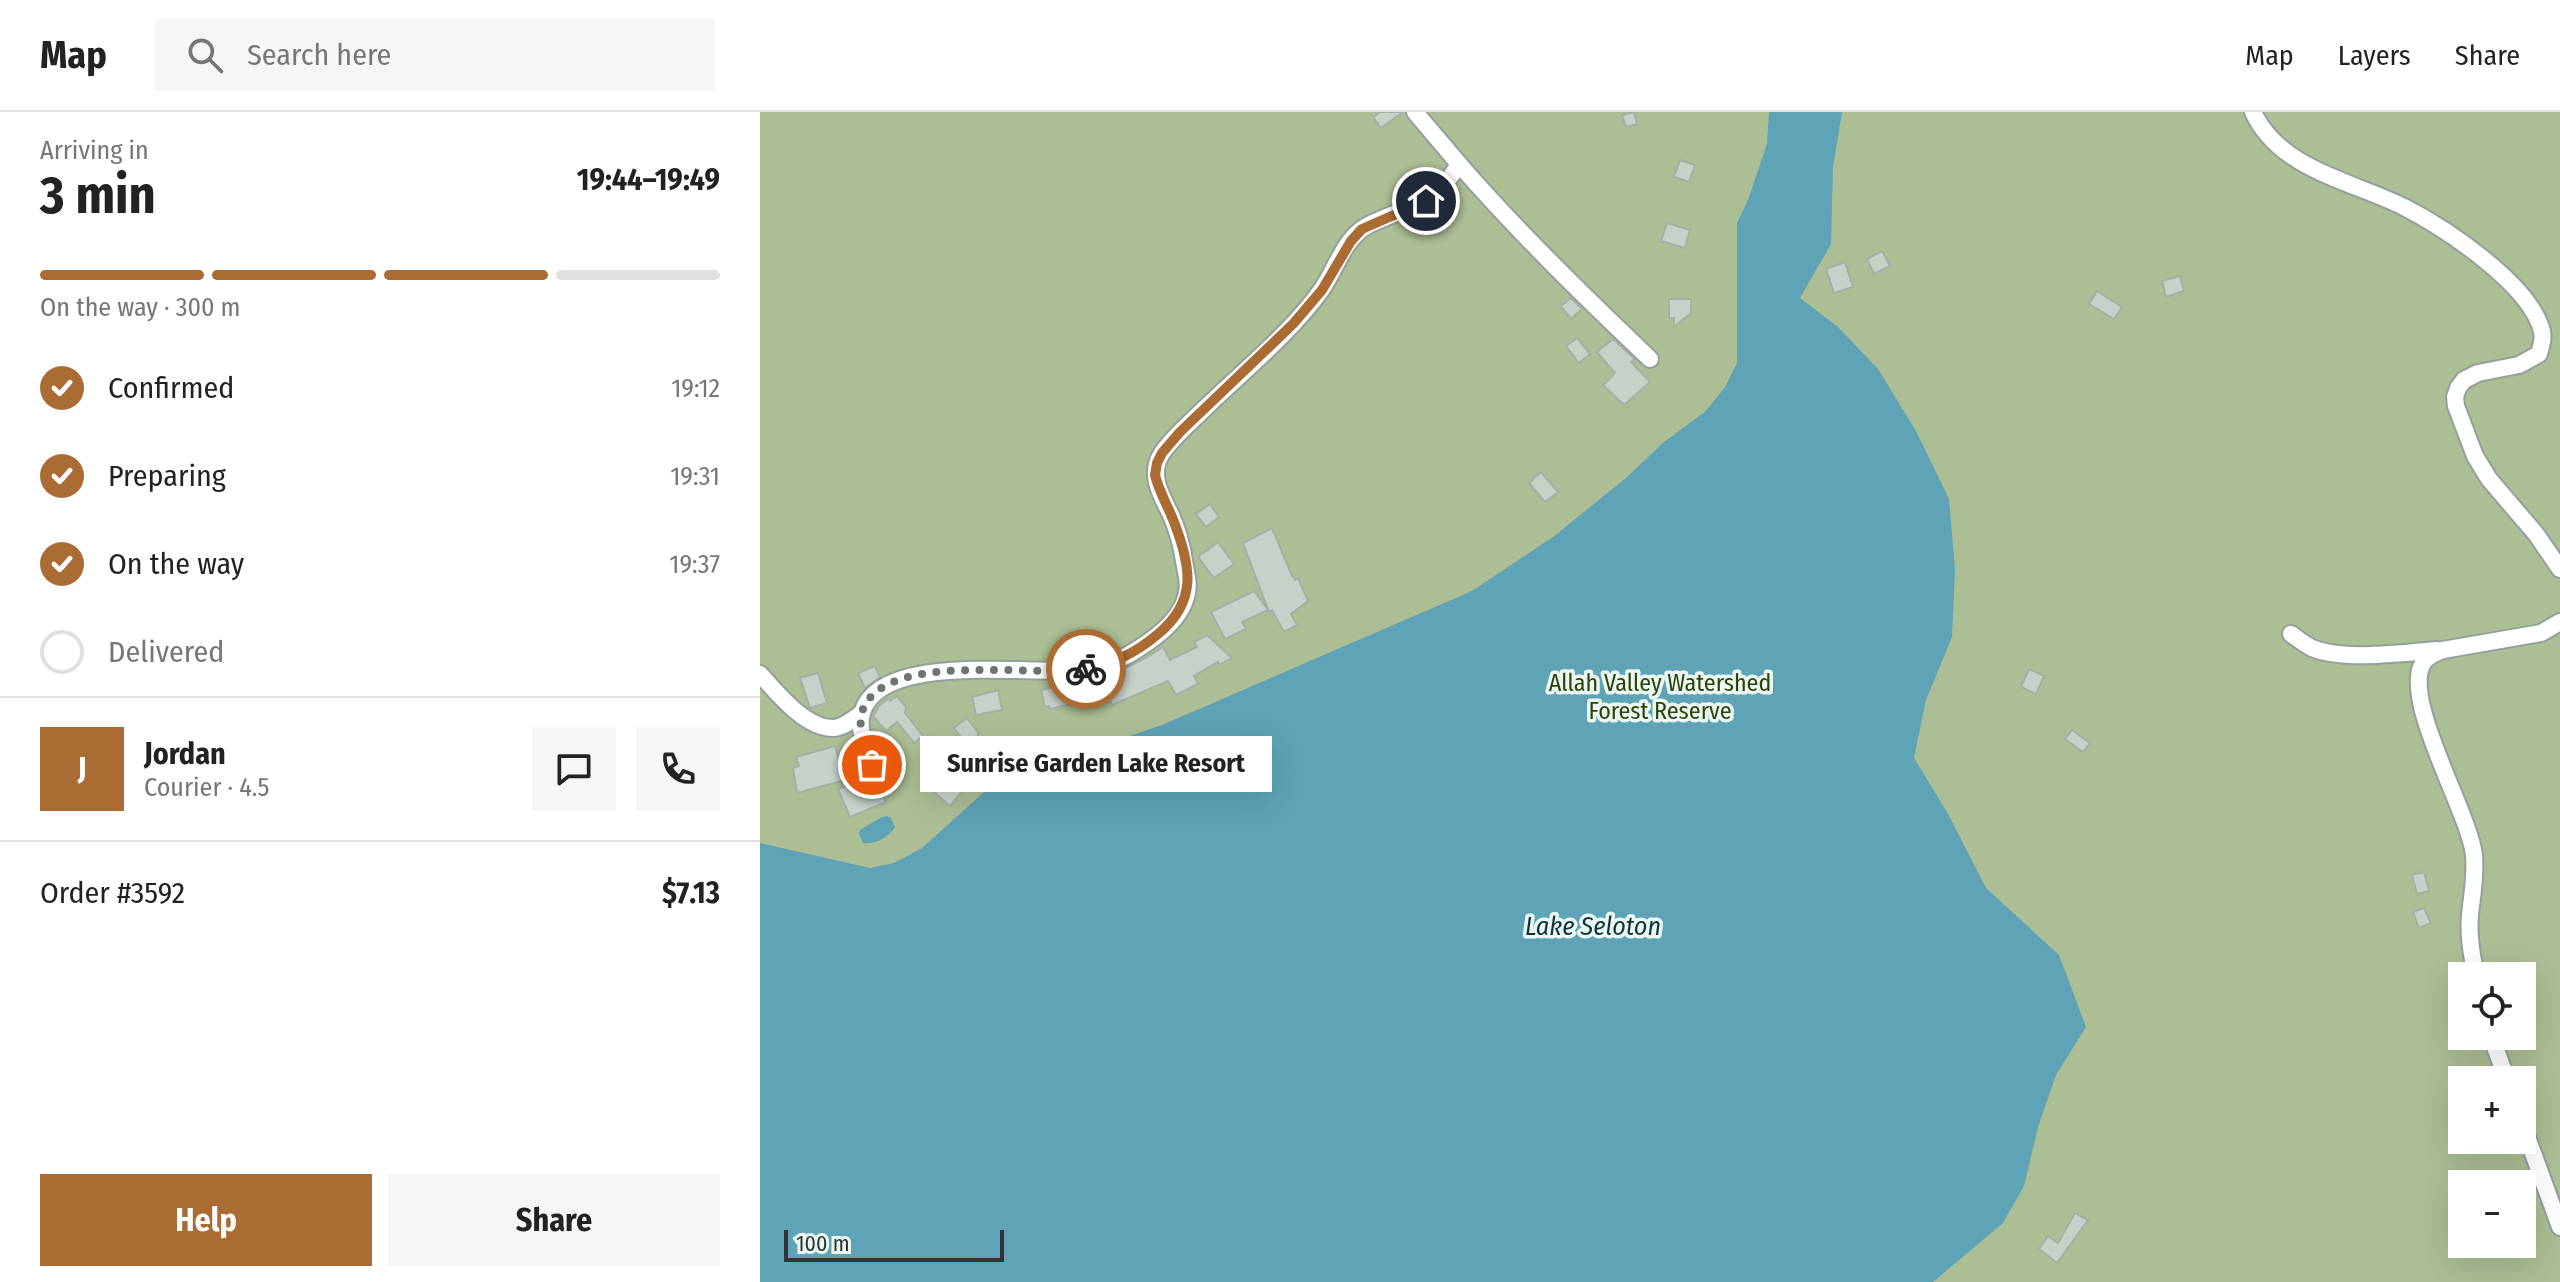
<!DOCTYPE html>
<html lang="en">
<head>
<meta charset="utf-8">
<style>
  :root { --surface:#fff; --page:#f6f6f6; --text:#222; --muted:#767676; --line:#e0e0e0; --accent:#ab6c33 }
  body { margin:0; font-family:"Fira Sans Condensed",sans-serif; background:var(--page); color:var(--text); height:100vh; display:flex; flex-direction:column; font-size:30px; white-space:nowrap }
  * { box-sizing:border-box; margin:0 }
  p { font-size:26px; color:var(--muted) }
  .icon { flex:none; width:44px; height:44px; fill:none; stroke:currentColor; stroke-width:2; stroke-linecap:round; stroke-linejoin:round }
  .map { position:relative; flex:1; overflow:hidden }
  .panel { display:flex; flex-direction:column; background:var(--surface); width:760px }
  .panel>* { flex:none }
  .buttons { position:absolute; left:1688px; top:850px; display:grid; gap:16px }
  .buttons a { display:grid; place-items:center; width:88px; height:88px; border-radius:0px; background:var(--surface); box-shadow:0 8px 32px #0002; font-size:40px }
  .scale { position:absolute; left:24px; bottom:20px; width:220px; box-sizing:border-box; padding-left:8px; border:4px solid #303533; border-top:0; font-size:22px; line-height:28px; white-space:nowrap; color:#303533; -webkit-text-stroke:6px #eaf8f3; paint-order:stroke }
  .pin { position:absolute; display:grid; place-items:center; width:68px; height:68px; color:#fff; margin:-34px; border:4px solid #fff; border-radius:50%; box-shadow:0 2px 8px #0007 }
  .courier { position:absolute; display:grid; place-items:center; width:80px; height:80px; margin:-40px; border:6px solid #ab6c33; border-radius:50%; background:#fff; color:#222; box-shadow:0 2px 10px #0007 }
  .bubble { position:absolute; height:56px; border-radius:0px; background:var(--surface); box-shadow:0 8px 32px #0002; font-size:26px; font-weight:700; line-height:56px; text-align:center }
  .summary em { font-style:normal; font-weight:700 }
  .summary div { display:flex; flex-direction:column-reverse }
  .summary { display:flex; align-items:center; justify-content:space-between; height:136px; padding:0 40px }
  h1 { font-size:52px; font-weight:700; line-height:60px }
  .bar { display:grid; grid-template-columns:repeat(4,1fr); gap:12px 8px; align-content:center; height:96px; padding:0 40px }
  .bar i { height:10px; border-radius:6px; background:var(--line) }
  .bar .current { background:var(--accent) }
  .bar p { grid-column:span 4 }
  .line { display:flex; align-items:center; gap:20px; padding:0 40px; border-top:2px solid var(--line) }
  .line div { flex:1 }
  .round { display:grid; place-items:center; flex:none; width:84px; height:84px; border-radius:0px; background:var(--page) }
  ol { padding:0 40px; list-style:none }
  li { display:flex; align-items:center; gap:24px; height:88px }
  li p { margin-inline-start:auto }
  li .icon { padding:8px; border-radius:50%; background:var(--accent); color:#fff; stroke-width:4 }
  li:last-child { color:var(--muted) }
  li i { width:44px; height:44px; border:4px solid var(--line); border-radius:50% }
  .button { display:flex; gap:16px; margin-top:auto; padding:16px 40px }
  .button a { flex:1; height:92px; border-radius:0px; background:var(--accent); color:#fff; font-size:32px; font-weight:700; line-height:92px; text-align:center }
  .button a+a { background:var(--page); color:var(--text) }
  header { display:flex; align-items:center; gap:48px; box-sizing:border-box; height:112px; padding:0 40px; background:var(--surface); border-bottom:2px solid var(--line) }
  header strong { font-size:38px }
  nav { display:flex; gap:44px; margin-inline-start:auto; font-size:28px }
  .search { width:560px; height:72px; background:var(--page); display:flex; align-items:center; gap:20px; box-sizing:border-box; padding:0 28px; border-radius:0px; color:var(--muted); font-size:30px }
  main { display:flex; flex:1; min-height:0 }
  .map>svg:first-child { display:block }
  .green { fill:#abbe94; fill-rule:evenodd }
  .water { fill:#5ea3b6 }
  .building { fill:#c6d1c8; stroke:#a5b0a7; stroke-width:2 }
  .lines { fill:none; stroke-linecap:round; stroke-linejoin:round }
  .street-casing { stroke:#93a09b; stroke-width:20 }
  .street { stroke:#fff; stroke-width:16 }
  .done { stroke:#6c7572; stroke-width:8; stroke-dasharray:0 14.4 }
  .route { stroke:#ab6c33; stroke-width:10 }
  .labels { text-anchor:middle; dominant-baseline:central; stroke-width:7; stroke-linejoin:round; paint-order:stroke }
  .park-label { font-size:24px; fill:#2e4208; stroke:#eaf8f3 }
  .water-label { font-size:26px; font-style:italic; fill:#10323b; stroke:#eaf8f3 }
</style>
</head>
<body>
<header>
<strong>Map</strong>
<div class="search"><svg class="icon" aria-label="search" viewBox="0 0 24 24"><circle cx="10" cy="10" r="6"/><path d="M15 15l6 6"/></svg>Search here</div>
<nav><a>Map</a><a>Layers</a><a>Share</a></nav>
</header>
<main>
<section class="panel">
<div class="summary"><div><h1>3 min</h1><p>Arriving in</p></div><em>19:44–19:49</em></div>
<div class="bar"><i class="current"></i><i class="current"></i><i class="current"></i><i></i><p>On the way · 300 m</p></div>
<ol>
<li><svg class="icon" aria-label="check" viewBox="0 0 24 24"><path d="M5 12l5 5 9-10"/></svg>Confirmed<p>19:12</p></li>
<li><svg class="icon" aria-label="check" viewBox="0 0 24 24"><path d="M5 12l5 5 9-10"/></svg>Preparing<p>19:31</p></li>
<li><svg class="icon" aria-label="check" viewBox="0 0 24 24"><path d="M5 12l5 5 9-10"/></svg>On the way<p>19:37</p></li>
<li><i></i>Delivered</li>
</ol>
<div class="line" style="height:144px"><b class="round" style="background:var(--accent);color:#fff">J</b><div><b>Jordan</b><p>Courier · 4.5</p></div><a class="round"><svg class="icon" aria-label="chat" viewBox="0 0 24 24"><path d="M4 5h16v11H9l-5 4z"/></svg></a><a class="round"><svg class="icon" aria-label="phone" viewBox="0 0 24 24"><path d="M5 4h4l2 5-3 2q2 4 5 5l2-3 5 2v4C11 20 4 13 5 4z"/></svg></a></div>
<div class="line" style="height:104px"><div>Order #3592</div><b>$7.13</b></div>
<div class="button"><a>Help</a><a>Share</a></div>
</section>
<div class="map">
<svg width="1800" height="1170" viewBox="0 0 1800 1170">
  <rect width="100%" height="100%" fill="#dcebe6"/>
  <path class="green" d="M0 0H1800V1170H0ZM1702 864H1762V924H1702ZM1702 968H1762V1028H1702ZM1702 1072H1762V1132H1702Z"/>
  <g class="water">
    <path d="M1009 0H1082L1073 55 1071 132 1040 186 1078 215 1118 257 1156 319 1189 387 1195 457 1192 525 1166 588 1154 646 1188 702 1226 776 1299 843 1326 915 1296 963 1278 1015 1264 1074 1243 1111 1173 1170H0V731L110 756 134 751 162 736 223 681 282 654 402 613 712 479 793 425 866 366 904 330 946 299 965 275 977 251V111L988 88 1007 32Z"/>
    <path d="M127 704 131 706 135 715C129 725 115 733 103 731L99 722 100 718 122 705Z"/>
  </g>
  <g class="building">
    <path d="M620 0H643L621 16 613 5Z"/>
    <path d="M874 0 877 12 866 15 862 3Z"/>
    <path d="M920 48 935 53 929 70 914 65Z"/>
    <path d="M907 111 930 118 925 136 901 129Z"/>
    <path d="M1122 139 1130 154 1114 162 1107 147Z"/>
    <path d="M1085 150 1093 175 1074 181 1066 157Z"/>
    <path d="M1420 164 1424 179 1406 185 1402 169Z"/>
    <path d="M1337 179 1362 195 1354 207 1329 192Z"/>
    <path d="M811 186 822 197 811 207 801 194Z"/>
    <path d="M909 187H931V201L914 215V206H909Z"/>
    <path d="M817 226 830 242 819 251 806 234Z"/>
    <path d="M853 227 875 247 871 250 890 270 864 293 843 273 855 261 837 240Z"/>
    <path d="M781 360 798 380 785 390 769 371Z"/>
    <path d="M450 392 459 405 446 415 436 402Z"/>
    <path d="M512 416 532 464 535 468 538 466 548 489 531 502 537 513 524 520 512 498 509 500 483 431Z"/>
    <path d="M458 430 474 452 454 466 438 445Z"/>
    <path d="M494 479 508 498 482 510 486 517 465 527 451 500Z"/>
    <path d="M447 523 472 546 459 553 458 550 434 564 438 572 416 583 408 569 352 593 339 569 386 546 403 535 410 548 437 535 434 530Z"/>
    <path d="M115 554 120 565 105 576 98 561Z"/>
    <path d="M1269 557 1284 564 1276 582 1261 575Z"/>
    <path d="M58 561 67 591 50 596 40 566Z"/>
    <path d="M317 570 321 590 290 597 289 594 285 595 281 578Z"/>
    <path d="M238 578 242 598 216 603 212 585Z"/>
    <path d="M137 584 146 595 145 601 163 624 154 631 137 610 126 619 113 604 120 593 129 586 130 589Z"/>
    <path d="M207 606 219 622 206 632 194 616Z"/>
    <path d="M1312 618 1330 631 1323 640 1305 627Z"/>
    <path d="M75 634 85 668 37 681 33 656 39 654 36 645Z"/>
    <path d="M175 635 185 642 174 657 164 650Z"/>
    <path d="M200 661 210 668 190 694 174 680 190 662Z"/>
    <path d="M109 664H114L126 690 90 705 78 677Z"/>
    <path d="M1664 760 1669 779 1657 782 1652 763Z"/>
    <path d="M1664 796 1671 811 1659 816 1653 800Z"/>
    <path d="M1315 1101 1328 1108 1297 1151 1279 1137 1288 1124 1298 1131Z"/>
  </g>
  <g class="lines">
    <defs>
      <g id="street">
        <path d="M1493 0C1520 58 1592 69 1644 95 1685 116 1770 172 1782 219 1784 227 1781 235 1779 242L1759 253 1718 261 1704 268 1698 276 1695 285 1696 294 1715 344 1729 367 1776 422 1800 457"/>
        <path d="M699 52C759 121 824 184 890 247"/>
        <path d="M1531 522C1538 527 1544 532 1552 536 1583 549 1643 541 1677 538"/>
        <path d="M0 562C17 581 45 616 73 616 83 616 93 607 102 601"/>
        <path d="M112 653C107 638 97 617 102 601 119 540 267 563 316 558 334 557 352 552 368 543 390 530 419 511 426 485 430 473 426 461 424 449 422 434 417 417 411 403 401 383 388 362 402 341 413 325 430 311 444 297 482 260 532 220 562 177 575 158 583 131 602 117 610 111 620 108 629 104 663 90 680 84 699 52L655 0"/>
        <path d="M1716 864C1712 844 1708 824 1710 803 1712 783 1716 764 1714 743 1709 700 1641 587 1663 551 1667 544 1675 541 1683 538L1781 521 1800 510"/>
        <path d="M1731 924 1747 968"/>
        <path d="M1762 1011 1800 1115"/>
      </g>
    </defs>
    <use href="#street" class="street-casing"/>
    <use href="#street" class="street"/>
  </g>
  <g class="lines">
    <path class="done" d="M112 653C107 638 97 617 102 600 122 537 275 566 326 557"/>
    <path class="route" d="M326 557C354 552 377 540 398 522 438 489 431 454 414 410 408 394 399 380 395 363L397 351 402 341 420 320 533 212 562 178 591 129 602 117 666 89"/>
  </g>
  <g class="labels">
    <g class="park-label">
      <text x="900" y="571">Allah Valley Watershed<tspan x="900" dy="28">Forest Reserve</tspan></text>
    </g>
    <g class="water-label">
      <text x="833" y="814">Lake Seloton</text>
    </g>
  </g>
</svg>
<div class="buttons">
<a><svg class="icon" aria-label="locate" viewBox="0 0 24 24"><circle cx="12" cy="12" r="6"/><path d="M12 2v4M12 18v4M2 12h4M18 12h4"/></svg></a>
<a>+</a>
<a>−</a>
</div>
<div class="scale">100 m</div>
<div class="pin" style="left:112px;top:653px;background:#ea580c"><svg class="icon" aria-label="bag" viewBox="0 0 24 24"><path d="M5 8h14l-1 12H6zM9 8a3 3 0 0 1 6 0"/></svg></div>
<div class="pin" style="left:666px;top:89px;background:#1f2937"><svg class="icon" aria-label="home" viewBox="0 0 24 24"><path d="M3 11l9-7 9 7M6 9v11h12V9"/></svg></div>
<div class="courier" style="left:326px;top:557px"><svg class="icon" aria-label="bike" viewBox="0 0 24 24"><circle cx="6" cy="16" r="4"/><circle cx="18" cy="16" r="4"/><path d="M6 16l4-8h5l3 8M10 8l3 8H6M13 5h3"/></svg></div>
<div class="bubble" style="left:160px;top:624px;width:352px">Sunrise Garden Lake Resort</div>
</div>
</main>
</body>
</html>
